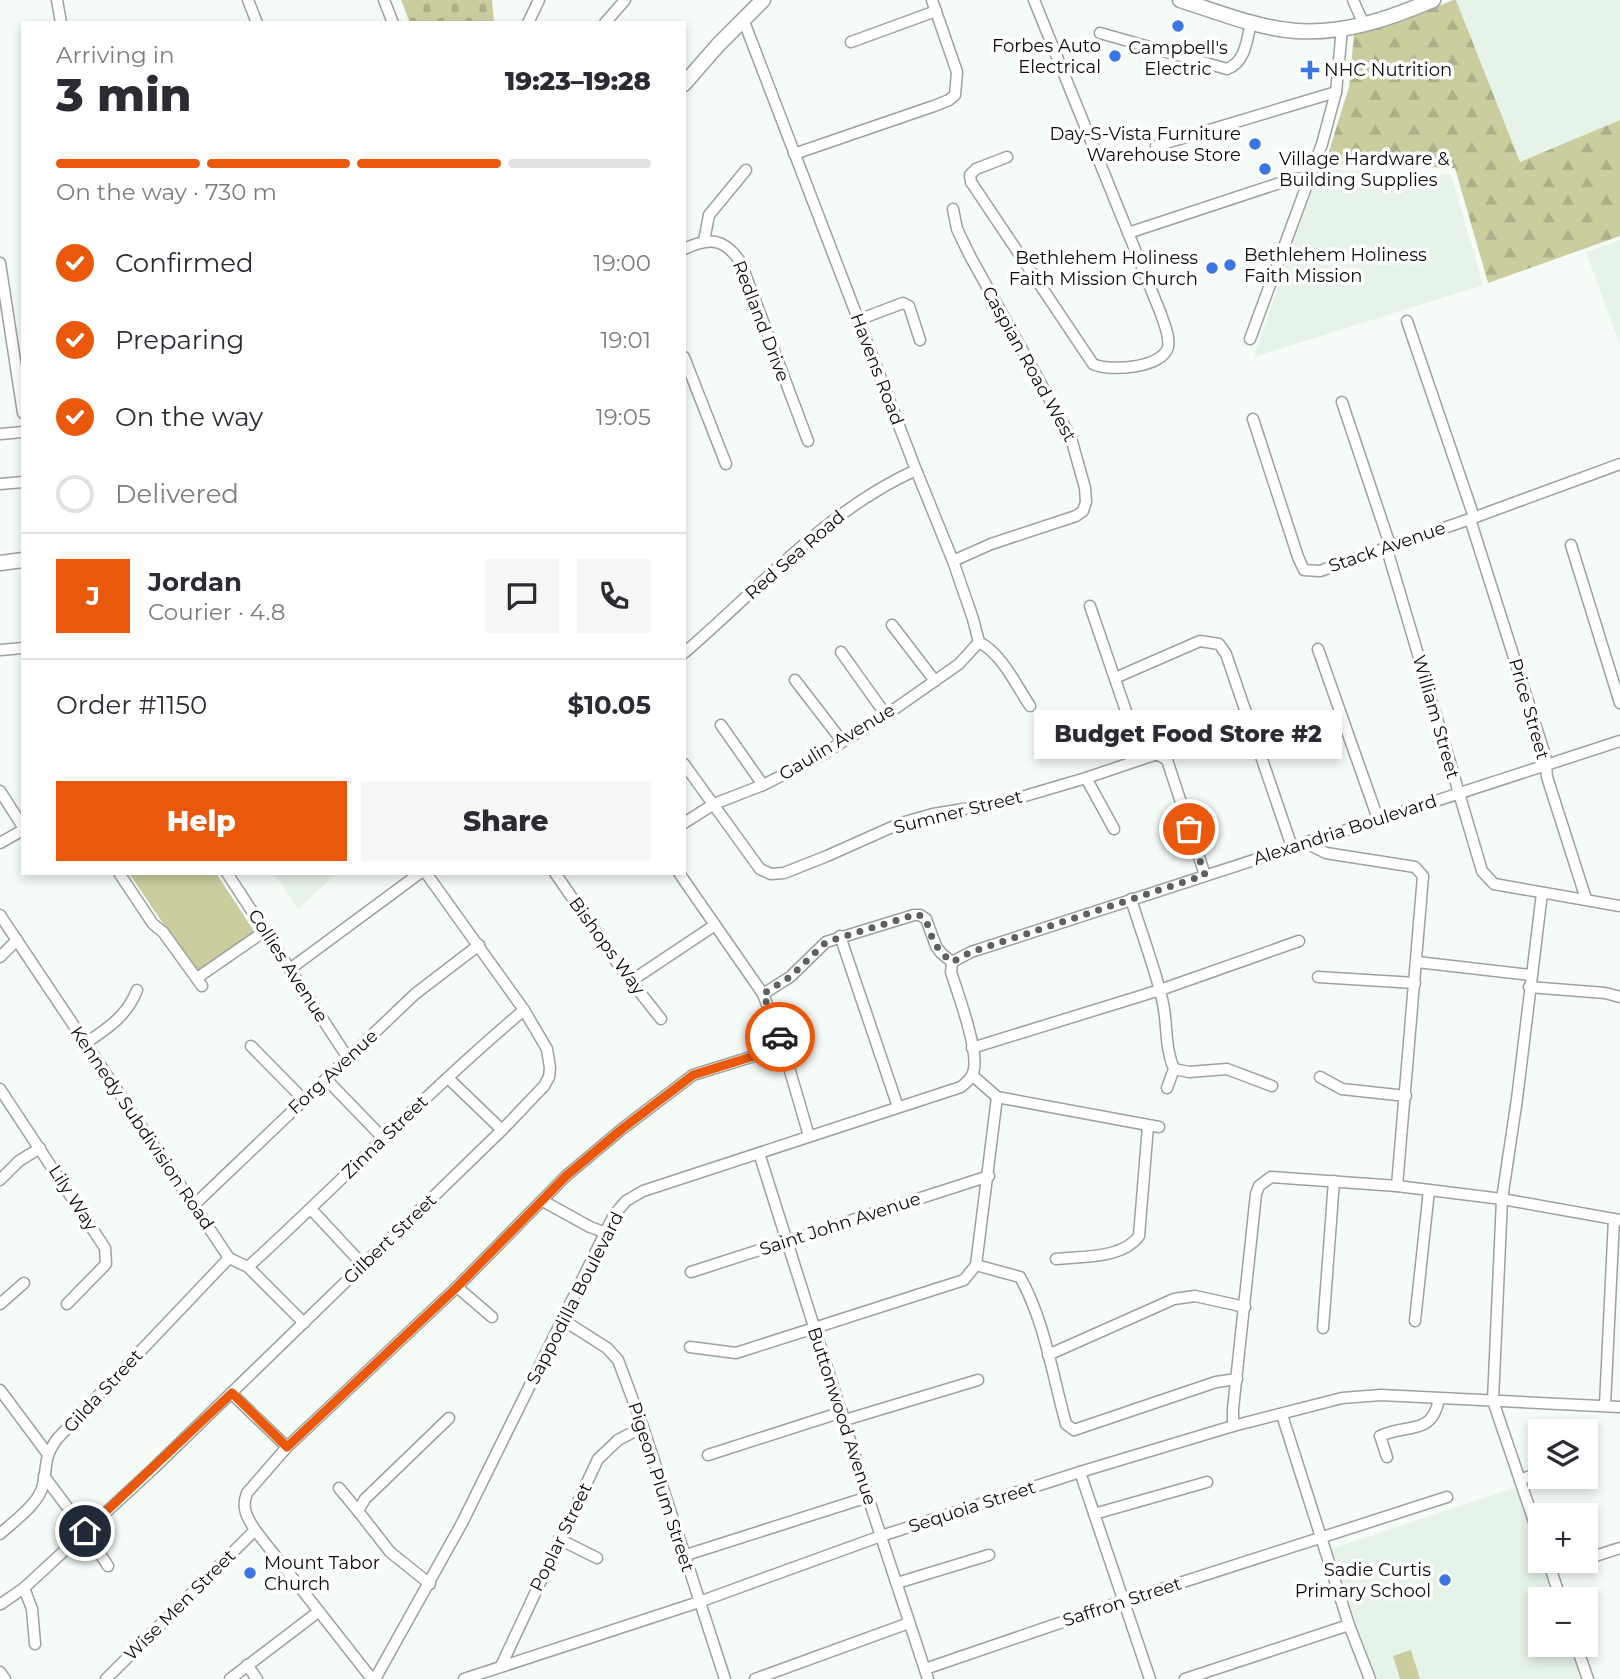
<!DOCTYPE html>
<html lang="en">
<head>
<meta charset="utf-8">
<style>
  :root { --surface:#fff; --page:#f7f7f7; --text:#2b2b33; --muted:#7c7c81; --line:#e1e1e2; --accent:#ea580c }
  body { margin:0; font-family:Montserrat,sans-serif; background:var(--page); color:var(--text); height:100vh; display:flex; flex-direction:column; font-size:26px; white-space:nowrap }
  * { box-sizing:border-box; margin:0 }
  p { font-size:23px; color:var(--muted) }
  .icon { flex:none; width:38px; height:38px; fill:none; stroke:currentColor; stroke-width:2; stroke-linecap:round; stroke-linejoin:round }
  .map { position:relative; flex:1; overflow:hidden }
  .side { position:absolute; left:21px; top:21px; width:665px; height:854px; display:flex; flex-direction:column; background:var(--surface); border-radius:0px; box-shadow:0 4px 10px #0003 }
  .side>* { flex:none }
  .buttons { position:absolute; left:1528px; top:1419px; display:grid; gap:14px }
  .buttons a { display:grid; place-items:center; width:70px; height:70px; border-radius:0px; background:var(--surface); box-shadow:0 4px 10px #0003; font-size:35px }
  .pin { position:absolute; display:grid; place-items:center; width:60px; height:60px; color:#fff; margin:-30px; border:4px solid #fff; border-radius:50%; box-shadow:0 2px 7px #0007 }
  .courier { position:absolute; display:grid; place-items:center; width:70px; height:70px; margin:-35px; border:5px solid #ea580c; border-radius:50%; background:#fff; color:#222; box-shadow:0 2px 9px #0007 }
  .bubble { position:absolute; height:49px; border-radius:0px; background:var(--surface); box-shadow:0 4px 10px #0003; font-size:23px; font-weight:800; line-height:49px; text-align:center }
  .head em { font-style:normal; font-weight:800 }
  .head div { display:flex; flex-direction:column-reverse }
  .head { display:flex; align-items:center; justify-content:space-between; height:119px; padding:0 35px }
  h1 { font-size:46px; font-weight:800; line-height:52px }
  .bar { display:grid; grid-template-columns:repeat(4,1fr); gap:10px 7px; align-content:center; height:84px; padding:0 35px }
  .bar i { height:9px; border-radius:5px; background:var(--line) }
  .bar .selected { background:var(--accent) }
  .bar p { grid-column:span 4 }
  .line { display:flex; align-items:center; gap:18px; padding:0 35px; border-top:2px solid var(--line) }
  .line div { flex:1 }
  .round { display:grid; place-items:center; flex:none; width:74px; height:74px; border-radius:0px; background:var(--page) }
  ol { padding:0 35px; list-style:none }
  li { display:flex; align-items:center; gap:21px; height:77px }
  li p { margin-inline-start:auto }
  li .icon { padding:7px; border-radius:50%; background:var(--accent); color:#fff; stroke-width:4 }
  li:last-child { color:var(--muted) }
  li i { width:38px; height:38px; border:4px solid var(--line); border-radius:50% }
  .button { display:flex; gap:14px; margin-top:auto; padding:14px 35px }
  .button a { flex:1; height:80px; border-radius:0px; background:var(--accent); color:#fff; font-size:28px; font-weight:800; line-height:80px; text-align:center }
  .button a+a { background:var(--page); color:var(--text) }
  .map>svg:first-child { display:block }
  .built { fill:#e6f3e9 }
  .forest { fill:url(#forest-firs) }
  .cemetery { fill:url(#cemetery-stones) }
  .park { fill:#cbcd9f }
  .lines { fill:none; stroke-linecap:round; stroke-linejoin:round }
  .minor-casing { stroke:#9ca29e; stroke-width:13 }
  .major-casing { stroke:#9ca29e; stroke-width:17 }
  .minor { stroke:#fff; stroke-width:10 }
  .major { stroke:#fff; stroke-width:14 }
  .done { stroke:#5d605e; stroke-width:7; stroke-dasharray:0 12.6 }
  .route { stroke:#ea580c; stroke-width:9 }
  .poi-dot { fill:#3c75e4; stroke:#fff; stroke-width:2.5 }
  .labels { text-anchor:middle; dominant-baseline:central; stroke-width:7; stroke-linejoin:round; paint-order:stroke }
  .poi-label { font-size:18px; fill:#0b0c0b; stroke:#fff; text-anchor:end }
  .street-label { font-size:18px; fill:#0b0c0b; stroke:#fff }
</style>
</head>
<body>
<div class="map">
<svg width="1620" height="1679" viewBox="0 0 1620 1679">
  <defs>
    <pattern id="forest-firs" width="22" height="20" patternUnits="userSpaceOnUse" patternTransform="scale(1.75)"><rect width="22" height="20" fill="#cbcd9f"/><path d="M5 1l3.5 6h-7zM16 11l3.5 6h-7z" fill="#adaf88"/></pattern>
    <pattern id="cemetery-stones" width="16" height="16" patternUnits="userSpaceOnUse" patternTransform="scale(1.75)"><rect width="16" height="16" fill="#cbcd9f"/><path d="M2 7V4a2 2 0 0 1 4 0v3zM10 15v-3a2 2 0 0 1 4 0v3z" fill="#adaf88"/></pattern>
  </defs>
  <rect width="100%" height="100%" fill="#f5fbf7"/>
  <g class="built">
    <path d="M1456 0H1620V120L1520 163Z"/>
    <path d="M1319 169 1451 175 1483 285 1254 357Z"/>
    <path d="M1620 240V345L1586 252Z"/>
    <path d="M274 873H337L298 909Z"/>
    <path d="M1517 1487 1555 1599 1540 1600V1645H1570L1582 1679H1375L1331 1549Z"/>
  </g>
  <path class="forest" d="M1453 0H1456L1520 162 1620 120V236L1488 283 1455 168 1325 164 1349 87 1354 35 1400 22Z"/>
  <path class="cemetery" d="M401 0H492L494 23H410Z"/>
  <g class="park">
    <path d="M129 873H216L256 934 197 974Z"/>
    <path d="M1411 1650 1420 1679H1400L1393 1656Z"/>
  </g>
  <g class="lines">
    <defs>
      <g id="minor">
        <path d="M57 0 61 23"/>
        <path d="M248 0 257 23"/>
        <path d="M384 0 393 23"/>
        <path d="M1353 0 1364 25"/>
        <path d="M743 19 916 470 953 561 973 619 979 642"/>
        <path d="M528 23 539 0"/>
        <path d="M605 23 625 0"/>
        <path d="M1100 33 1227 69C1246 62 1247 39 1251 22"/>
        <path d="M851 42 936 11"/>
        <path d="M1156 146 1336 92"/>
        <path d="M794 154 934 106 949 100 955 95 957 72 932 0"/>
        <path d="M1007 157 976 169 970 175 971 182 1093 364C1109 372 1163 368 1168 347 1170 336 1164 324 1161 314L1034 0"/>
        <path d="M953 209 957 229 970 256 1071 438 1085 488 1086 502 1083 511 1076 516 991 544 953 561"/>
        <path d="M1128 233 1292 179 1308 178"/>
        <path d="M704 241 709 215 746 170"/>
        <path d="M684 249C710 237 725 238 741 263L808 441"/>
        <path d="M0 263 23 413"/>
        <path d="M858 320 903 303 909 306 920 340"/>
        <path d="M1407 321 1474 517"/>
        <path d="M1250 339 1322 144 1336 92 1342 29"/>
        <path d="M684 357 726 464"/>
        <path d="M1342 402 1390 545"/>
        <path d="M1253 419 1298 557 1304 570 1320 571 1470 519 1620 464"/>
        <path d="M0 434 23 432"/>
        <path d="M0 484 23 482"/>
        <path d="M1470 519 1545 755 1547 777 1586 899"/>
        <path d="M1571 545 1620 703"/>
        <path d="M1386 546 1482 871 1494 884 1620 906"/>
        <path d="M1090 606 1142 758"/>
        <path d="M892 625 935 681"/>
        <path d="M979 642C1002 654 1016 685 1030 706"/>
        <path d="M1318 649 1378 819"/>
        <path d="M0 650 23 648"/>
        <path d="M841 652 886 715"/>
        <path d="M684 653C759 589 825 511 916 470"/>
        <path d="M1115 678 1200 641 1219 644 1226 654 1292 847"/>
        <path d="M795 680 842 741"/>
        <path d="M721 725 763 785"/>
        <path d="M684 764 760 869 771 874 784 873 827 856 901 823 933 814 1001 803 1086 778 1157 754 1167 760 1205 875"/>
        <path d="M1086 778 1114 829"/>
        <path d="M0 791 23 827"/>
        <path d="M684 823 714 804 763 785 813 760 886 715 959 664 979 642"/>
        <path d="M1309 841 1314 847 1326 853 1415 867 1423 876 1397 1186"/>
        <path d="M0 843 23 830"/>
        <path d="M119 873 153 924 163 932 202 986"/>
        <path d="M227 873 348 1058"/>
        <path d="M555 873 620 967 661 1019"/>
        <path d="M679 873 763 994 783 1047 809 1136"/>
        <path d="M1131 899C1141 932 1154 965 1162 999 1168 1022 1164 1046 1174 1069L1189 1072 1227 1069 1272 1086"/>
        <path d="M0 915 229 1258 248 1267 304 1323"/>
        <path d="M840 936 898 1107"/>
        <path d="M0 957 17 940"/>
        <path d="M952 962 971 952 1620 741"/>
        <path d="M1417 962 1531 975"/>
        <path d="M290 969 420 873"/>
        <path d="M1318 977 1415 983"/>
        <path d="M197 978 265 931"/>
        <path d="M631 981 715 925"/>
        <path d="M1529 987 1605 993 1620 997"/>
        <path d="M763 994 790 977 826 942 914 915H920L926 919 936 946 941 953 952 962"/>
        <path d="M86 1043C108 1028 127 1016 137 990"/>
        <path d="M251 1046 303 1099"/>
        <path d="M972 1048 1160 990 1299 941"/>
        <path d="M972 1075 997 1097 1159 1127"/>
        <path d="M1320 1077 1342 1089 1406 1096"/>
        <path d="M448 1078 502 1130"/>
        <path d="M326 1079 383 1138"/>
        <path d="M1167 1088 1174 1069"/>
        <path d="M0 1089 105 1248 106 1264 67 1304"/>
        <path d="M759 1153 868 1497 928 1679"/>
        <path d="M0 1180 19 1161 40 1148"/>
        <path d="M543 1201 590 1227 604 1232"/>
        <path d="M194 1205 415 994 479 945"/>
        <path d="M311 1209 363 1265"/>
        <path d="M1056 1259C1083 1256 1122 1259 1139 1236L1148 1126"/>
        <path d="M976 1265 1020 1277C1044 1319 1053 1377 1066 1424L1074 1430 1216 1382 1237 1379"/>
        <path d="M248 1267C341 1182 428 1091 524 1010"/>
        <path d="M691 1272 989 1176"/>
        <path d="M457 1287 492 1317"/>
        <path d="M0 1304 24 1283"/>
        <path d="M563 1320 607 1348 618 1360 643 1427 725 1679"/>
        <path d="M1415 1321 1429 1190"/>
        <path d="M1323 1328 1334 1181"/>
        <path d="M690 1347 736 1353 964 1280 976 1265 997 1097"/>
        <path d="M1048 1355 1174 1299 1195 1296 1245 1307"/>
        <path d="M0 1390 47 1453"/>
        <path d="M231 1393 287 1447"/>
        <path d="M1605 1405 1614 1219"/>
        <path d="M1282 1415 1349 1625 1370 1679"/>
        <path d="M845 1420 978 1380"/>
        <path d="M1233 1426V1409L1256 1194 1259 1186 1271 1177 1397 1186 1502 1199 1620 1220"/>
        <path d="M708 1455 842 1412"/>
        <path d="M1387 1457 1380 1436C1409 1423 1432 1436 1439 1399"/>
        <path d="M1080 1472 1150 1679"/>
        <path d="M44 1476 85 1531 108 1566"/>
        <path d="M1520 1480 1540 1472"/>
        <path d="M339 1488 358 1511"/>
        <path d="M1094 1514 1207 1482"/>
        <path d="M0 1534C14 1521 39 1504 43 1485 48 1463 43 1459 57 1439L229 1258"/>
        <path d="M559 1539 597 1558"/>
        <path d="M1540 1539 1493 1401 1502 1199 1517 1099 1542 893"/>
        <path d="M683 1556 868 1497"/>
        <path d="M1586 1559 1620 1548"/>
        <path d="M1548 1561 1561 1600"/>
        <path d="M1550 1569 1578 1561"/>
        <path d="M897 1583 989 1555"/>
        <path d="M430 1584 390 1552 358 1511 365 1499 449 1418"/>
        <path d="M24 1588 32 1609 35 1644"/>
        <path d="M1 1604 24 1588 154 1468 502 1130 544 1086 549 1077 550 1068 547 1049 524 1010 426 873"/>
        <path d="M1576 1645 1588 1679"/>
        <path d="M247 1665 257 1679"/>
        <path d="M501 1666 598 1459 618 1440 643 1427"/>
        <path d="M925 1669 1124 1601 1447 1497"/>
        <path d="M0 1672 5 1679"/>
        <path d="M106 1679 255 1530"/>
        <path d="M230 1679 318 1612"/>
        <path d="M372 1679 255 1530C247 1517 241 1508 247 1493L287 1447 457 1287 566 1176 622 1129 693 1075 783 1047"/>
        <path d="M375 1679 462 1523 614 1215 626 1201 643 1191 961 1087C967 1082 973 1077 974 1069 978 1048 958 994 951 972L952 962"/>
        <path d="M464 1679 699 1602 881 1536 1080 1472 1233 1426 1342 1398 1381 1395 1620 1407"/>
        <path d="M755 1679 909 1623"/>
        <path d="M1185 1679 1349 1625"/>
      </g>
      <g id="major">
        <path d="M1180 0C1218 12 1257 28 1296 31 1345 34 1389 19 1433 0"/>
        <path d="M684 84 718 45 763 0"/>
        <path d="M0 563 23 560"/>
      </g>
    </defs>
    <use href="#minor" class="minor-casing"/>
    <use href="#major" class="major-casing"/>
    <use href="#minor" class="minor"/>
    <use href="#major" class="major"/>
  </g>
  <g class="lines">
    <path class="done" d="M780 1037 763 994 790 977 826 942 917 914 926 919C931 938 936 950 952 962L971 952 1205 875 1189 829"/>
    <path class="route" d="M85 1531 232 1393 287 1447 457 1287 566 1176 622 1129 693 1075 783 1047 780 1037"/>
  </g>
  <g class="poi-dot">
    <circle cx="1178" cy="26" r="7"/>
    <circle cx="1115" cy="56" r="7"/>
    <path d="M1306.5 59.5h7v7h7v7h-7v7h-7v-7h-7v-7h7z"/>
    <circle cx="1255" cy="144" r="7"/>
    <circle cx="1265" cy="169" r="7"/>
    <circle cx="1230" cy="265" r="7"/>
    <circle cx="1212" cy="268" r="7"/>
    <circle cx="250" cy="1573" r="7"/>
    <circle cx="1445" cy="1580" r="7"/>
  </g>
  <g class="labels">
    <g class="poi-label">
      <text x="1101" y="46">Forbes Auto<tspan x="1101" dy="21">Electrical</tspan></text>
      <text x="1178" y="48" text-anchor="middle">Campbell's<tspan x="1178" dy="21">Electric</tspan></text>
      <text x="1324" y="70" text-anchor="start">NHC Nutrition</text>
      <text x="1241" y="134">Day-S-Vista Furniture<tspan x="1241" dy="21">Warehouse Store</tspan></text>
      <text x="1279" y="159" text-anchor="start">Village Hardware &amp;<tspan x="1279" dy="21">Building Supplies</tspan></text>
      <text x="1244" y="255" text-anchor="start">Bethlehem Holiness<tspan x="1244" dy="21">Faith Mission</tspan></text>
      <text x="1198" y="258">Bethlehem Holiness<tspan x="1198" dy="21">Faith Mission Church</tspan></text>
      <text x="264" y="1563" text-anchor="start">Mount Tabor<tspan x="264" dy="21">Church</tspan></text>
      <text x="1431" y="1570">Sadie Curtis<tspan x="1431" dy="21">Primary School</tspan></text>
    </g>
    <g class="street-label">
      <text transform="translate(761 321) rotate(69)">Redland Drive</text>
      <text transform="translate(1029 364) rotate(61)">Caspian Road West</text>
      <text transform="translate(877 369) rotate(69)">Havens Road</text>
      <text transform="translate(1387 547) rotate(-19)">Stack Avenue</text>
      <text transform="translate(795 555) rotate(-41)">Red Sea Road</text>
      <text transform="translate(1529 709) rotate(74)">Price Street</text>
      <text transform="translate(1436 717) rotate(74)">William Street</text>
      <text transform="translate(837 742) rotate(-31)">Gaulin Avenue</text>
      <text transform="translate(958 812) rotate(-14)">Sumner Street</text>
      <text transform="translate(1345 830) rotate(-18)">Alexandria Boulevard</text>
      <text transform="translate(607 946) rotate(54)">Bishops Way</text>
      <text transform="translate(288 966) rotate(57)">Collies Avenue</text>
      <text transform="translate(333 1072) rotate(-43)">Forg Avenue</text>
      <text transform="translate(142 1128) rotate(56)">Kennedy Subdivision Road</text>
      <text transform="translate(385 1137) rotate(-44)">Zinna Street</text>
      <text transform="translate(73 1198) rotate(57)">Lily Way</text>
      <text transform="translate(840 1224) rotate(-18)">Saint John Avenue</text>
      <text transform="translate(390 1239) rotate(-44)">Gilbert Street</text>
      <text transform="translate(575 1298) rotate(-63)">Sappodilla Boulevard</text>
      <text transform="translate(103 1391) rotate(-47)">Gilda Street</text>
      <text transform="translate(842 1416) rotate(72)">Buttonwood Avenue</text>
      <text transform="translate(661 1487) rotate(72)">Pigeon Plum Street</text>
      <text transform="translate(972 1507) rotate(-18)">Sequoia Street</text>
      <text transform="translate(561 1537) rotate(-64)">Poplar Street</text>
      <text transform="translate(1122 1602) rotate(-18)">Saffron Street</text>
      <text transform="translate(180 1605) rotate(-45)">Wise Men Street</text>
    </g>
  </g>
</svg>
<div class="buttons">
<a><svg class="icon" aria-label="layers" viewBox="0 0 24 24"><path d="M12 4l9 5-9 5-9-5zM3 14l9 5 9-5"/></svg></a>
<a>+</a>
<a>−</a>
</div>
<div class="pin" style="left:1189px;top:829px;background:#ea580c"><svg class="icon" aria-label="bag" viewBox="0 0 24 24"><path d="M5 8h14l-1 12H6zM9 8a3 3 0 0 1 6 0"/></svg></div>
<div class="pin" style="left:85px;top:1531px;background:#1f2937"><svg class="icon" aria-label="home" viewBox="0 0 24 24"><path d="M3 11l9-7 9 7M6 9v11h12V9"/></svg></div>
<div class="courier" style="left:780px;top:1037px"><svg class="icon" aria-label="car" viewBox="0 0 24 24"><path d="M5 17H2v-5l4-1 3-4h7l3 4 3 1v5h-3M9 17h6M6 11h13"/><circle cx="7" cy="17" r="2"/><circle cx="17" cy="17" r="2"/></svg></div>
<div class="bubble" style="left:1034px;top:710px;width:308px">Budget Food Store #2</div>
<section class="side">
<div class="head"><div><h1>3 min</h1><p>Arriving in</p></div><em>19:23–19:28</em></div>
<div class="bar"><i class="selected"></i><i class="selected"></i><i class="selected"></i><i></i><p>On the way · 730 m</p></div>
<ol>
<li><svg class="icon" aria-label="check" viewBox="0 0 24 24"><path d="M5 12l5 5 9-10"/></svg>Confirmed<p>19:00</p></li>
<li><svg class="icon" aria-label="check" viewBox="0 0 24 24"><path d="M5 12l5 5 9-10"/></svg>Preparing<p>19:01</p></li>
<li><svg class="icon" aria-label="check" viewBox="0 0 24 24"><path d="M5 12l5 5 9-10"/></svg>On the way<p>19:05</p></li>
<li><i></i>Delivered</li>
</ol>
<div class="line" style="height:126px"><b class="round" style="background:var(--accent);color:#fff">J</b><div><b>Jordan</b><p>Courier · 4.8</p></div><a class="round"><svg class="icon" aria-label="chat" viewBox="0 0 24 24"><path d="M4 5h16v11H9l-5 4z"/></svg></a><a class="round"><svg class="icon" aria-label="phone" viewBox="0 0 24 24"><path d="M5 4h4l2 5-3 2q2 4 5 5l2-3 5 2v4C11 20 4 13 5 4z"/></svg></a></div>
<div class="line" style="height:91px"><div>Order #1150</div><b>$10.05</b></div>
<div class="button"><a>Help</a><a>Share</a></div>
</section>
</div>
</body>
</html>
